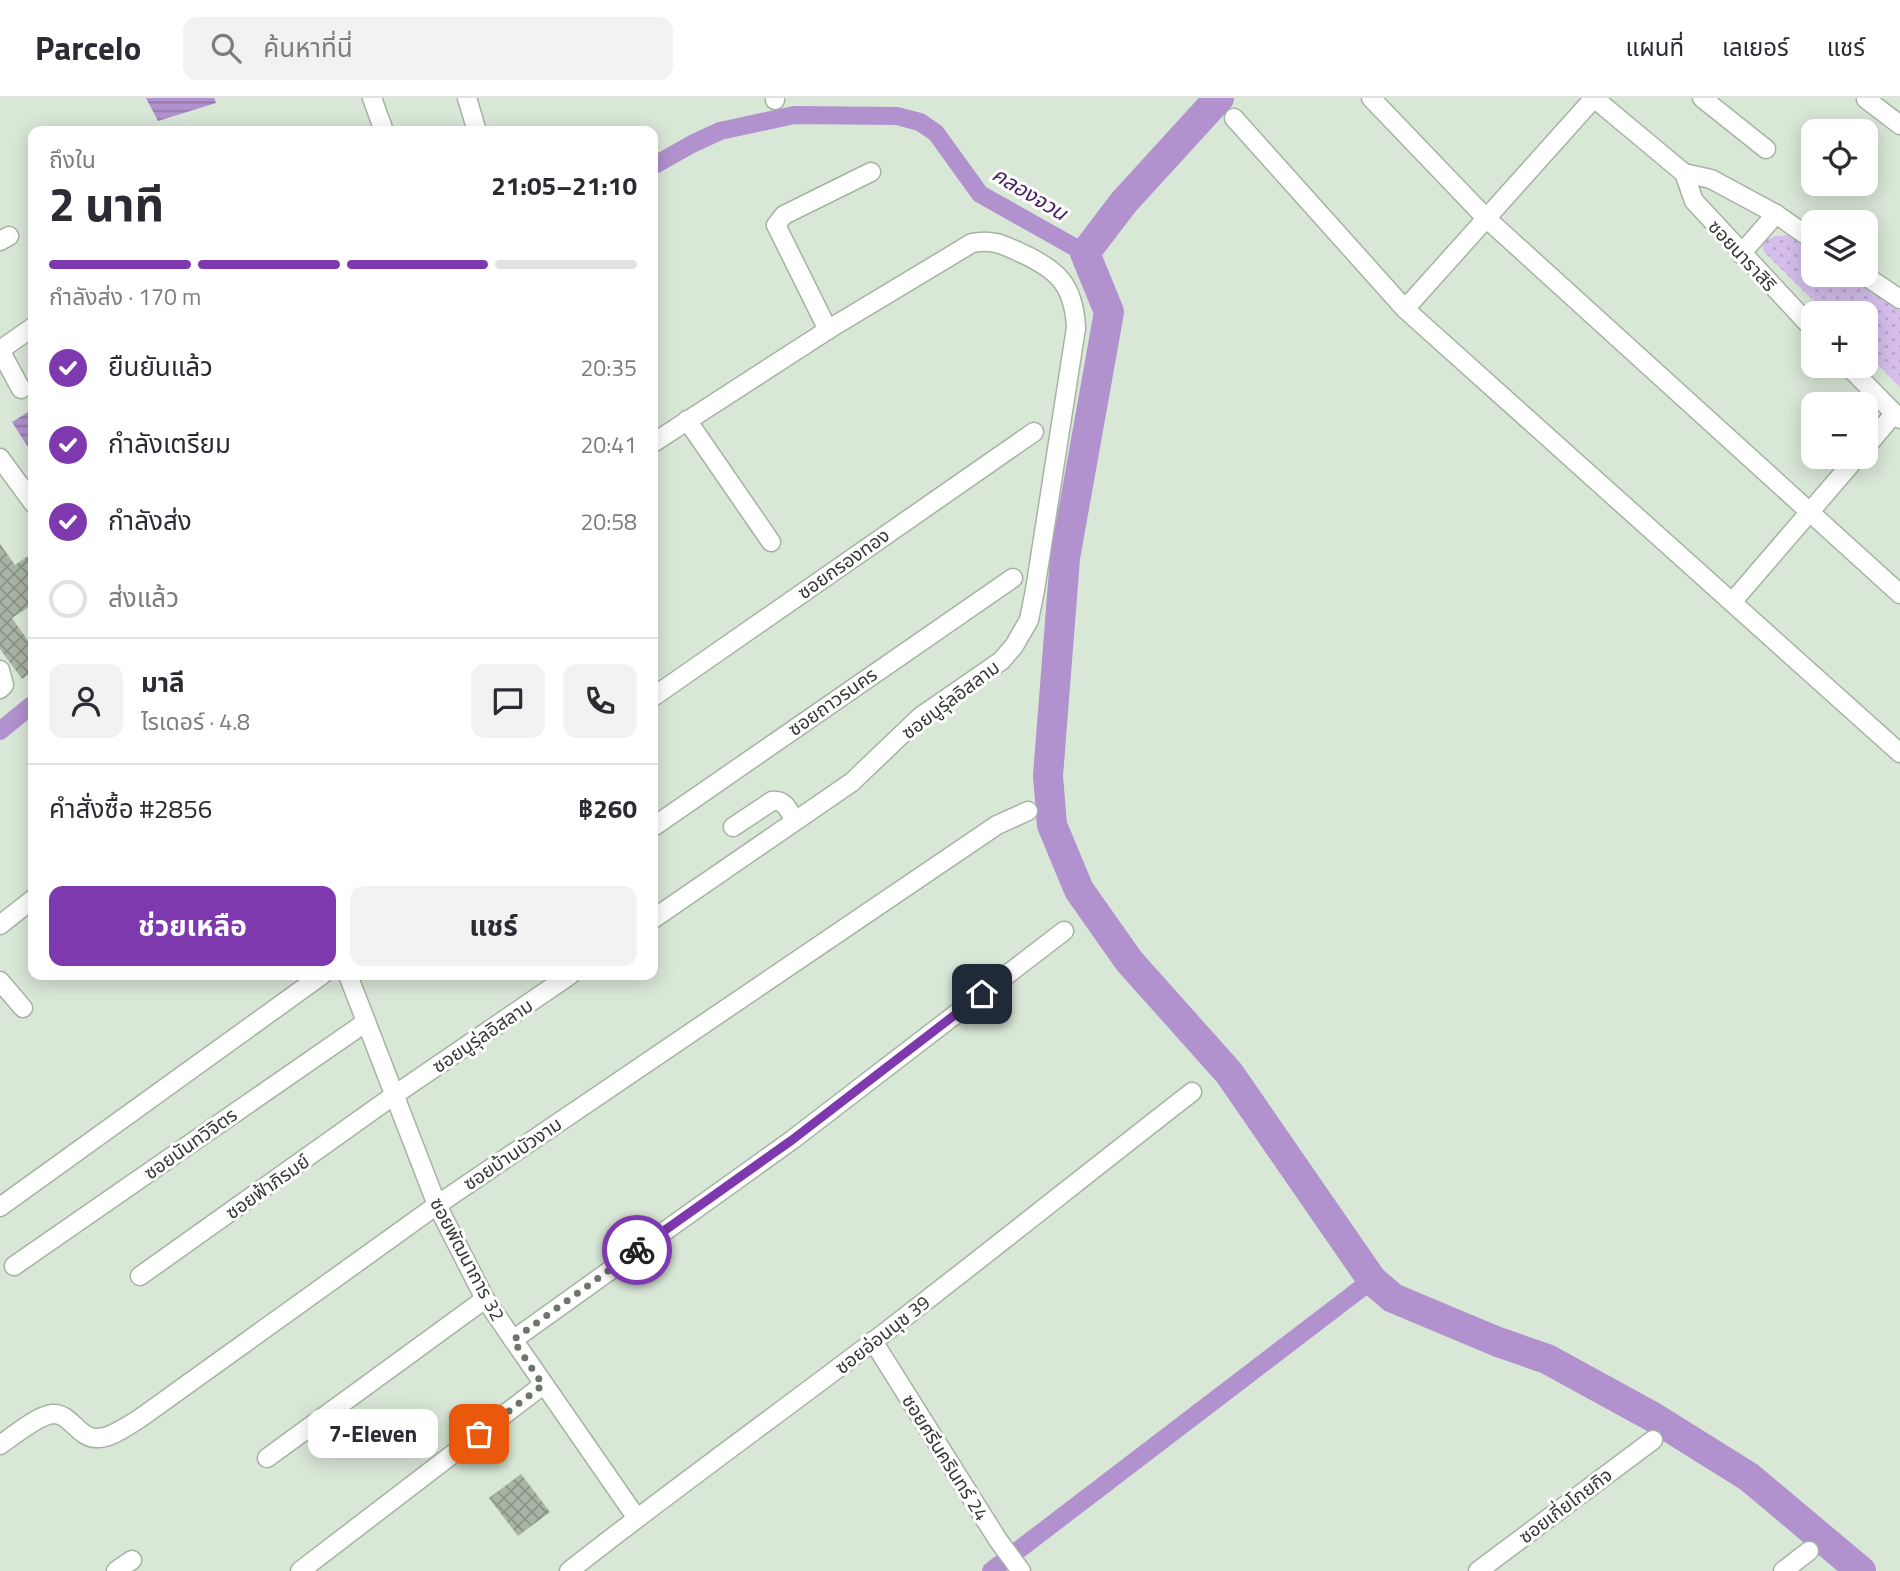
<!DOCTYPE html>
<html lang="th">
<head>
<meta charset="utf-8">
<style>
  :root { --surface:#fff; --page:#f2f2f3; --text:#2b2b33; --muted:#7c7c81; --line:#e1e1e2; --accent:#7d39ad }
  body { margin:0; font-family:"Titillium Web","Noto Sans Thai",sans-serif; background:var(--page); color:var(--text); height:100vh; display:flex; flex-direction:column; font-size:26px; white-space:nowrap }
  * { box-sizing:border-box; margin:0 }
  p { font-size:23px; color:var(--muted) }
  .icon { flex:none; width:38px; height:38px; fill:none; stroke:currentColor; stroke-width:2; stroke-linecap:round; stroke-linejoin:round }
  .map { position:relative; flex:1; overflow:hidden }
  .details { position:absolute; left:28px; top:28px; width:630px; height:854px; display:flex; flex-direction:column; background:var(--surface); border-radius:14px; box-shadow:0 4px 18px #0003 }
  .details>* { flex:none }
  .buttons { position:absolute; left:1801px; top:21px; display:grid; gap:14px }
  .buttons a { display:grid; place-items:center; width:77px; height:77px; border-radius:14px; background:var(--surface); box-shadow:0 4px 18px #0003; font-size:35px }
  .pin { position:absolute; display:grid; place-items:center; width:60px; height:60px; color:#fff; margin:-30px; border-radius:14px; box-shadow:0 4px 10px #0006 }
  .courier { position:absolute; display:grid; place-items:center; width:70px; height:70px; margin:-35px; border:5px solid #7d39ad; border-radius:50%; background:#fff; color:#222; box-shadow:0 2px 9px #0007 }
  .bubble { position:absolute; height:49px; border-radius:14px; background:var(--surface); box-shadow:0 4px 18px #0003; font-size:23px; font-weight:700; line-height:49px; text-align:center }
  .summary em { font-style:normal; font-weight:700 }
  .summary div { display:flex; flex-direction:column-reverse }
  .summary { display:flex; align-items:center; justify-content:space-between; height:119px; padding:0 21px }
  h1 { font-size:46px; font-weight:700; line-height:52px }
  .bar { display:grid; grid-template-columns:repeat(4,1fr); gap:10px 7px; align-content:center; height:84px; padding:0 21px }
  .bar i { height:9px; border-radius:5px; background:var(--line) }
  .bar .current { background:var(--accent) }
  .bar p { grid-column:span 4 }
  .line { display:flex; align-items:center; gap:18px; padding:0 21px; border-top:2px solid var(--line) }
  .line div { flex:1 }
  .round { display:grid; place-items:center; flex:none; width:74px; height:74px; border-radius:14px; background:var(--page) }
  ol { padding:0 21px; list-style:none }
  li { display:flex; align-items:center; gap:21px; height:77px }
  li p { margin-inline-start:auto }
  li .icon { padding:7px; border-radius:50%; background:var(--accent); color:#fff; stroke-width:4 }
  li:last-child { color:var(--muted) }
  li i { width:38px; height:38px; border:4px solid var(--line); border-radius:50% }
  .action { display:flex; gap:14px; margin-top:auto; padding:14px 21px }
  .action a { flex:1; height:80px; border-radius:14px; background:var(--accent); color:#fff; font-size:28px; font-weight:700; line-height:80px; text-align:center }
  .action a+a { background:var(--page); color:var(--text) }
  header { display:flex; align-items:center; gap:42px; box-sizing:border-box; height:98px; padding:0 35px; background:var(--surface); border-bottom:2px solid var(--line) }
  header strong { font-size:33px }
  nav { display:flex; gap:38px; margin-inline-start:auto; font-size:24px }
  .search { width:490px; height:63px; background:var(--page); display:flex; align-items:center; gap:18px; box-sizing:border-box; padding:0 24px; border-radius:14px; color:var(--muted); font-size:26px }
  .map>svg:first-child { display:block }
  .garden { fill:url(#garden-dots) }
  .water { fill:url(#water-rules) }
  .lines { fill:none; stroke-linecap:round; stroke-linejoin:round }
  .canal { stroke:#b191ce; stroke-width:18 }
  .river { stroke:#b191ce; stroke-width:30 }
  .building { fill:url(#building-cross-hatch) }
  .minor-casing { stroke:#a6b3a4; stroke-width:21 }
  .minor { stroke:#fff; stroke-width:18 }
  .done { stroke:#6e766c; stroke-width:7; stroke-dasharray:0 12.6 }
  .route { stroke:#7d39ad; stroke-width:9 }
  .labels { text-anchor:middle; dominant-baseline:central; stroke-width:6; stroke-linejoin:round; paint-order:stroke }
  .street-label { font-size:19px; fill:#343933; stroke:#fff }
  .water-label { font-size:21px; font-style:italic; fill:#471c65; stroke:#fff }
</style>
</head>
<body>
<header>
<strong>Parcelo</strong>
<div class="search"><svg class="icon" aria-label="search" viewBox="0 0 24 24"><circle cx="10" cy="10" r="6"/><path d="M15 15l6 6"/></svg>ค้นหาที่นี่</div>
<nav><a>แผนที่</a><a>เลเยอร์</a><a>แชร์</a></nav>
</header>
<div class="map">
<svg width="1900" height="1473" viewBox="0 0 1900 1473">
  <defs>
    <pattern id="garden-dots" width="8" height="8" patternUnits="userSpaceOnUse" patternTransform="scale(1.75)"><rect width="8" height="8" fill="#d5beec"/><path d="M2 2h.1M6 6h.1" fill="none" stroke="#b7a4cb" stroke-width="1.8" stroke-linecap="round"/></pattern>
    <pattern id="water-rules" width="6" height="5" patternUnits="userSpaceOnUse" patternTransform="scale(1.75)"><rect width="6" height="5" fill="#b191ce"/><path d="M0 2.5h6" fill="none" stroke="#9177a8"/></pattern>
    <pattern id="building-cross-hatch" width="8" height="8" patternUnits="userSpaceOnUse" patternTransform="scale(1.75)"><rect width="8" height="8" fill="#a8b5a5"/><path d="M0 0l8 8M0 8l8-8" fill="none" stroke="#8a9487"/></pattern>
  </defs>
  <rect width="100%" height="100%" fill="#d9e7d7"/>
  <path class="garden" d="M1792 137 1813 152V177H1849L1900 212V289L1866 255V215H1826L1763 153V144L1775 138Z"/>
  <g class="water">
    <path d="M146 0H214L216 5 158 23Z"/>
    <path d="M33 311V357L12 324Z"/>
  </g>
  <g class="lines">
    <g class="canal">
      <path d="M653 68 692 46 720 33 794 17 897 18 920 24 936 35 980 96 1085 155"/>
      <path d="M0 633 33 606"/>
      <path d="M991 1473 1372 1182"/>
    </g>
    <path class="river" d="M1219 0 1124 104 1085 155 1109 214 1065 460 1048 678 1052 727 1079 792 1129 863 1229 975 1372 1182 1393 1200 1498 1244 1547 1261 1653 1319 1749 1379 1861 1473"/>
  </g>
  <g class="building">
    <path d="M0 446 15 467 28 458 33 465V506L12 520 33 550V573L22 581 0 551Z"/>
    <path d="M521 1376 550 1414 518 1438 489 1400Z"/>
  </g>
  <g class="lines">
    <defs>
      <g id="minor">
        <path d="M372 0 384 33"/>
        <path d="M467 0 476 30"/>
        <path d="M1371 0 1486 120 1900 496"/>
        <path d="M1594 0 1684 75 1711 81 1776 116 1813 142"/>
        <path d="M1702 0 1766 51"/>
        <path d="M1866 1 1900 27"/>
        <path d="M775 2V0"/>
        <path d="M1234 20 1405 211 1900 655"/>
        <path d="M1684 75 1694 103 1813 231"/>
        <path d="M0 143 9 138"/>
        <path d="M1741 156 1776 116"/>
        <path d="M1864 177 1900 201"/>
        <path d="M1405 211 1594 0"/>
        <path d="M828 232 776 127 784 117 871 74"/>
        <path d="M0 252 21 291"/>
        <path d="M0 252 33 229"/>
        <path d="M1848 268 1900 321"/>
        <path d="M687 322 771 444"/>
        <path d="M653 345 834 228 972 145C991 141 1002 146 1019 154 1057 171 1074 186 1076 230L1035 492 1029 522 1014 548 1001 563 920 619 852 684 653 821"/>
        <path d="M1866 349 1894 316"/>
        <path d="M0 360 33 405"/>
        <path d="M1733 503 1857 359"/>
        <path d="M0 572 4 587 0 591"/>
        <path d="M653 599 1034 334"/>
        <path d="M653 729 1013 480"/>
        <path d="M733 729 772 703C785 701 789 713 795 723"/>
        <path d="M0 827 33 801"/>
        <path d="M348 877 437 1107 485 1201 636 1419"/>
        <path d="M0 883 23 910"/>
        <path d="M0 1109 322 877"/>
        <path d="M14 1168 366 924"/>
        <path d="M140 1178 393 998 570 877"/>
        <path d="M513 1242 792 1042 1064 833"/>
        <path d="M873 1243 998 1442 1021 1473"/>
        <path d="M0 1347C13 1338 37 1318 52 1316 71 1314 78 1342 99 1340 113 1339 127 1328 139 1321L437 1107 997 727 1028 713"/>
        <path d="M267 1360 485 1201"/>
        <path d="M116 1473 132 1462"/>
        <path d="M300 1473 543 1287"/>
        <path d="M569 1473C668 1395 770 1322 870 1246 978 1163 1084 1078 1192 994"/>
        <path d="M1478 1473 1653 1342"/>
        <path d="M1783 1473 1809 1453"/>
      </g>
    </defs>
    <use href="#minor" class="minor-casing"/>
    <use href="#minor" class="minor"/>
  </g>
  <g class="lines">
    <path class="done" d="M479 1336 543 1287 513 1242 637 1152"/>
    <path class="route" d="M637 1152 792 1042 982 896"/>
  </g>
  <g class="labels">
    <g class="street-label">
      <text transform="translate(1743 157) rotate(47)">ซอยนาราสิริ</text>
      <text transform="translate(843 465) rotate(-35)">ซอยกรองทอง</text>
      <text transform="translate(950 601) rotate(-37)">ซอยนูรุ่ลอิสลาม</text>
      <text transform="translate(832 603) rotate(-35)">ซอยถาวรนคร</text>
      <text transform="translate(482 937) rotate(-34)">ซอยนูรุ่ลอิสลาม</text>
      <text transform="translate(190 1045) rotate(-35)">ซอยนันทวิจิตร</text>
      <text transform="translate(512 1055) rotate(-34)">ซอยบ้านบัวงาม</text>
      <text transform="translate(267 1088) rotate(-35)">ซอยฟ้าภิรมย์</text>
      <text transform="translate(468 1161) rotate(62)">ซอยพัฒนาการ 32</text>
      <text transform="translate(882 1236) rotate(-38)">ซอยอ่อนนุช 39</text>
      <text transform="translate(946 1359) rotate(58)">ซอยศรีนครินทร์ 24</text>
      <text transform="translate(1565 1407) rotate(-37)">ซอยเกี่ยโกยกิจ</text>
    </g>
    <g class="water-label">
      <text transform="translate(1030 95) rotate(31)">คลองจวน</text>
    </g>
  </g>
</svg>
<div class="buttons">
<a><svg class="icon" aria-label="locate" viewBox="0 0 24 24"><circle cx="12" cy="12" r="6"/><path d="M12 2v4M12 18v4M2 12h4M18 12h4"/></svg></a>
<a><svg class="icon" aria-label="layers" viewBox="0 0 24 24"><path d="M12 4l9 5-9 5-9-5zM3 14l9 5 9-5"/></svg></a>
<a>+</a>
<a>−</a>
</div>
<div class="pin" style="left:479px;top:1336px;background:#ea580c"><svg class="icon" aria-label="bag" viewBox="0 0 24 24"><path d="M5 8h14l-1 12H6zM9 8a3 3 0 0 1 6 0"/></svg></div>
<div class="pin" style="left:982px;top:896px;background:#1f2937"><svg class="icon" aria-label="home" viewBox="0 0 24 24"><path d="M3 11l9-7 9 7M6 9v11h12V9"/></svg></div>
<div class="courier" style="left:637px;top:1152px"><svg class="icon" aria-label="bike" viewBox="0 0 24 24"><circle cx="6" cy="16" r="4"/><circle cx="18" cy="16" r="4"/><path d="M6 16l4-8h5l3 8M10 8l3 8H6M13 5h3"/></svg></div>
<div class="bubble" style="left:308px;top:1311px;width:130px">7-Eleven</div>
<section class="details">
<div class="summary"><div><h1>2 นาที</h1><p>ถึงใน</p></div><em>21:05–21:10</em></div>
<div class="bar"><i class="current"></i><i class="current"></i><i class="current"></i><i></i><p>กำลังส่ง · 170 m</p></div>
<ol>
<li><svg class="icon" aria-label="check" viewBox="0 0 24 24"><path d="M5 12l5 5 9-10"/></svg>ยืนยันแล้ว<p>20:35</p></li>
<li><svg class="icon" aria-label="check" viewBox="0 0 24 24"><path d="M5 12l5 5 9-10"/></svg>กำลังเตรียม<p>20:41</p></li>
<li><svg class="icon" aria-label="check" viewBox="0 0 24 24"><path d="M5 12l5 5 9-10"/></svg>กำลังส่ง<p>20:58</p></li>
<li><i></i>ส่งแล้ว</li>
</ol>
<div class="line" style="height:126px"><a class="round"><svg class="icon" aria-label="person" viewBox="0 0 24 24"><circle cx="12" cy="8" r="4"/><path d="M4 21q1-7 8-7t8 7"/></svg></a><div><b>มาลี</b><p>ไรเดอร์ · 4.8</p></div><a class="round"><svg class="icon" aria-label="chat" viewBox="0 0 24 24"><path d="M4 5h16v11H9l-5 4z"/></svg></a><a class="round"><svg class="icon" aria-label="phone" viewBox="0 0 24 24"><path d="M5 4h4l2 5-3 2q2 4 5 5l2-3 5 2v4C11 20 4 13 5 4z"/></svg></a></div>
<div class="line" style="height:91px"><div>คำสั่งซื้อ #2856</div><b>฿260</b></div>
<div class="action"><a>ช่วยเหลือ</a><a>แชร์</a></div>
</section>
</div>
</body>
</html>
